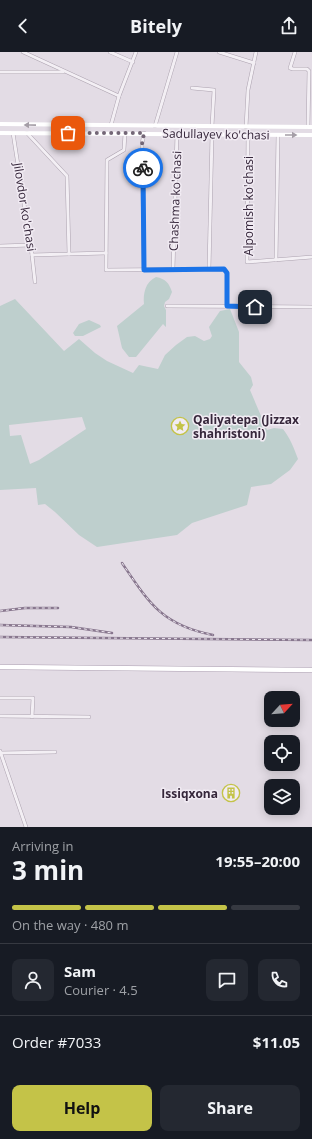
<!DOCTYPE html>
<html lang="en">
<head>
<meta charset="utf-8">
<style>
  :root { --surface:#171b24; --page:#242831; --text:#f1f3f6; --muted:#9ea1a6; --line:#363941; --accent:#c4c348 }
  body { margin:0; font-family:"Open Sans",sans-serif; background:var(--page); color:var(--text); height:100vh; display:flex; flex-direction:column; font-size:15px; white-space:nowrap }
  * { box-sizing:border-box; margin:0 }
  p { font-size:13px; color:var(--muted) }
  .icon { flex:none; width:22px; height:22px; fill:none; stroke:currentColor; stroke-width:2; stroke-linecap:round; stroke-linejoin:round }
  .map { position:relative; height:775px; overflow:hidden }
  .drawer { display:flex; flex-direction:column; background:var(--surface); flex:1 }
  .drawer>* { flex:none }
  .needle { width:26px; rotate:64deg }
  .controls { position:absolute; left:264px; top:639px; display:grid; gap:8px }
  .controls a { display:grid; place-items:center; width:36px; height:36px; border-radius:8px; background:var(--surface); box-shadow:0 2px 10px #0003; font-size:20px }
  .pin { position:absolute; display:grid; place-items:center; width:34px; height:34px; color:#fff; margin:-17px; border-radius:8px; box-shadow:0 2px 6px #0006 }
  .courier { position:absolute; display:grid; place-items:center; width:40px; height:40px; margin:-20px; border:3px solid #1a73e8; border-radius:50%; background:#fff; color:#222; box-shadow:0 1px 5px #0007 }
  .headline em { font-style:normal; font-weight:700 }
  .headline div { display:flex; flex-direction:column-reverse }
  .headline { display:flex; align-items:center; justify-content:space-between; height:68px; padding:0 12px }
  h1 { font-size:26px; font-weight:700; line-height:30px }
  .bar { display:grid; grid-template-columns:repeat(4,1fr); gap:6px 4px; align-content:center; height:48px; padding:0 12px }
  .bar i { height:5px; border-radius:3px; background:var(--line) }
  .bar .selected { background:var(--accent) }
  .bar p { grid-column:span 4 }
  .line { display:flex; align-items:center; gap:10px; padding:0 12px; border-top:1px solid var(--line) }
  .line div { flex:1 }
  .round { display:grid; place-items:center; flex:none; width:42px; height:42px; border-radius:8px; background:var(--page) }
  .button { display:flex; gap:8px; margin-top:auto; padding:8px 12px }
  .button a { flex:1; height:46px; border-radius:8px; background:var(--accent); color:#111; font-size:16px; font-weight:700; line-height:46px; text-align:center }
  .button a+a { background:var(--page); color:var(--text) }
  header { display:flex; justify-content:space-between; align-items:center; height:52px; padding:0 12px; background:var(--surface); font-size:18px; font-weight:700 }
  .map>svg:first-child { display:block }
  .green { fill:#becfcd; fill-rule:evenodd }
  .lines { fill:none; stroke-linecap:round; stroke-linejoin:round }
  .street-casing { stroke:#aca2af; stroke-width:4 }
  .primary-casing { stroke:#ab9db0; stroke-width:5.5 }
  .street { stroke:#f3eff4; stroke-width:3 }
  .secondary { stroke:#fff; stroke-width:4 }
  .primary { stroke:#fff; stroke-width:4.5 }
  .rail-casing { stroke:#88778e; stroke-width:2.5 }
  .rail { stroke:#f1ebf3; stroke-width:1; stroke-dasharray:3; stroke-linecap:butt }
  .oneway { fill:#a59ea7 }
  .done { stroke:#736676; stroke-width:4; stroke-dasharray:0 7.2 }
  .route { stroke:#1a73e8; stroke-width:5 }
  .labels { text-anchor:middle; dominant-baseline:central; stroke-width:3; stroke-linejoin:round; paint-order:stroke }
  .street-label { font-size:12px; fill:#36273b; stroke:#f1ebf3 }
  .poi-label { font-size:12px; font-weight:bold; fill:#36273b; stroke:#f1ebf3; text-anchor:start }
</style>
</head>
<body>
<header><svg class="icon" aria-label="back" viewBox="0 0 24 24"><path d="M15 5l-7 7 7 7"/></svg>Bitely<svg class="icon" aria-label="share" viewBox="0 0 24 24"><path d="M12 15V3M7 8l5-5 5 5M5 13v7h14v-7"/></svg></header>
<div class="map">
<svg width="312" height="775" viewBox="0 0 312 775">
  <rect width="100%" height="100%" fill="#e3dce5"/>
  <g class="green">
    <path d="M156 225C166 227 169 231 172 240L169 247 165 250 164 254 166 258V275L163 272 136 305H129L122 296 117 274 144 252C143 242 145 230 156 225Z"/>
    <path d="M15 247 64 299 79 287 95 301 107 309 133 321 139 313 158 317 165 303 176 293 187 285 195 284 204 289 210 287 212 284 209 275 220 259 230 257 239 280V310L251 325 253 333 250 338 267 378 274 376 283 377C290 386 294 396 298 407L290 418 271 432 251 435 247 453 192 471 177 483 97 495 79 483 55 460 45 452 38 453 36 436 0 438V254ZM82 365 86 377 39 408 30 412 21 383 10 384 9 373Z"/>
    <path d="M89 268 100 273 101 275 83 284H75L73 281 79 272Z"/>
  </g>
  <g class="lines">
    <defs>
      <g id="street">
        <path d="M23 0 119 44"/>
        <path d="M110 0 133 10"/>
        <path d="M219 0 254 11"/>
        <path d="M295 0 290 16 293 17H307L309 19 308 75"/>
        <path d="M0 20H63"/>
        <path d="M192 36 214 38 212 74"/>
        <path d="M111 73 119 44 136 0"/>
        <path d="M155 74 177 0"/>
        <path d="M246 75 248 38 256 0"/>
        <path d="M13 81 32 203 35 230"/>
        <path d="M27 81 67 124 69 202 32 203"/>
        <path d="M125 81 124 98 107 108 106 218 224 217 227 221V254"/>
        <path d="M144 81 142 92 144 218"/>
        <path d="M248 83 247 210 312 205"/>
        <path d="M0 194 31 193"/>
        <path d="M69 202 106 201"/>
        <path d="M276 208 278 83"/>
        <path d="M173 217 177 81"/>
        <path d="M209 217 212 82"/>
        <path d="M167 254 312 255"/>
        <path d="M0 646H33L32 665"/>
        <path d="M0 664 89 665"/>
        <path d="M0 699 26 775"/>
        <path d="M0 701 55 700"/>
      </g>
      <path id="primary" d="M0 615 312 618"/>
    </defs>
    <use href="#street" class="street-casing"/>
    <use href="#primary" class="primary-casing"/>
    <use href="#street" class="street"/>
    <g class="secondary">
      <path d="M0 72 312 75"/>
      <path d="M0 81 312 83"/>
    </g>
    <use href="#primary" class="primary"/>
    <defs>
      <g id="rail">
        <path d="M122 511C149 551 162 573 213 583"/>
        <path d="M0 559 25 556H58"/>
        <path d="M0 573 71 575 112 581"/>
        <path d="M0 585 312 588"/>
      </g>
    </defs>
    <use href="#rail" class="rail-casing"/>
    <use href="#rail" class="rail"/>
  </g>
  <defs><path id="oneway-solid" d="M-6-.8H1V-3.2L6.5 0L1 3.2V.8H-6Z"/></defs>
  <g class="oneway">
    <use href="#oneway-solid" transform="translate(30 73) rotate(-179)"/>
    <use href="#oneway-solid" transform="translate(291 83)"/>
  </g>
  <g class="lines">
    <path class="done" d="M68 81H144L142 92 143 116"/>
    <path class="route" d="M143 116 144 218 224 217 227 221V254L255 255"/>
  </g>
  <defs>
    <symbol id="sight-ring" viewBox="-11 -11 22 22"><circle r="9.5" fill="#f1ebf3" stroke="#c4c348" stroke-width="1.5"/><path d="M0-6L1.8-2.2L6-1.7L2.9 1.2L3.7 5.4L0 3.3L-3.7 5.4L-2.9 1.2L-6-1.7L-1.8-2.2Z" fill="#c4c348"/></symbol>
    <symbol id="building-ring" viewBox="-11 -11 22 22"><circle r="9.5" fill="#f1ebf3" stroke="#c4c348" stroke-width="1.5"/><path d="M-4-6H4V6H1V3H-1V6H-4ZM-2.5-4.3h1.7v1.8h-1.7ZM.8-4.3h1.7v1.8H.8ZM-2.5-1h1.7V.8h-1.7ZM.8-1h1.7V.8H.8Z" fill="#c4c348"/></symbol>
  </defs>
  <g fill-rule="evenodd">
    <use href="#sight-ring" x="170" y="364" width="20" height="20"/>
    <use href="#building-ring" x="221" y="731" width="20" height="20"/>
  </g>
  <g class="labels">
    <g class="street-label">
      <text transform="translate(216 82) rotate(1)">Sadullayev ko'chasi</text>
      <text transform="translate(175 149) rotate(-88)">Chashma ko'chasi</text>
      <text transform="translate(248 154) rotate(-90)">Alpomish ko'chasi</text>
      <text transform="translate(25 155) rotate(81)">Jilovdor ko'chasi</text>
    </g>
    <g class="poi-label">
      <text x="193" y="367">Qaliyatepa (Jizzax<tspan x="193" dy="14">shahristoni)</tspan></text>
      <text x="218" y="741" text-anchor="end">Issiqxona</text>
    </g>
  </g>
</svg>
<div class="controls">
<a><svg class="needle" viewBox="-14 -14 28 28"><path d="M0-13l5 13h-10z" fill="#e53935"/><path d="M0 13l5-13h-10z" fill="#9ea1a6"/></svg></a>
<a><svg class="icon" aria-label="locate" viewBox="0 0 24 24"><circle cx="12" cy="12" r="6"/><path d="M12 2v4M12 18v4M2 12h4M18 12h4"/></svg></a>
<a><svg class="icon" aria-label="layers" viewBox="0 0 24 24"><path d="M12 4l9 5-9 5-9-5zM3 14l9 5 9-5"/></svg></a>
</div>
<div class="pin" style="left:68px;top:81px;background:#ea580c"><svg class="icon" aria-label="bag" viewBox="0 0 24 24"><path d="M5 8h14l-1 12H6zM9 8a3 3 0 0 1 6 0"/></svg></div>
<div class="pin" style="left:255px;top:255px;background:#1f2937"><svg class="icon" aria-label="home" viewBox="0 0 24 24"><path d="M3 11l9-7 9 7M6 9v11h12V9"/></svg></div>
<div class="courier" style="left:143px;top:116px"><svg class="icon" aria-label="bike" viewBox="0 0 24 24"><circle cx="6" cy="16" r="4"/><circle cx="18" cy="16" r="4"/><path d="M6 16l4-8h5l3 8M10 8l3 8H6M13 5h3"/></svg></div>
</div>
<section class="drawer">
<div class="headline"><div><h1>3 min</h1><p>Arriving in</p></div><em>19:55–20:00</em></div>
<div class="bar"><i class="selected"></i><i class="selected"></i><i class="selected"></i><i></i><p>On the way · 480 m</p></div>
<div class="line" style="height:72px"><a class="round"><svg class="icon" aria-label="person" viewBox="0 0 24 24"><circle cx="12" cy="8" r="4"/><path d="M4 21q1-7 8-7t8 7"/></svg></a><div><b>Sam</b><p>Courier · 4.5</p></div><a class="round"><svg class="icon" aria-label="chat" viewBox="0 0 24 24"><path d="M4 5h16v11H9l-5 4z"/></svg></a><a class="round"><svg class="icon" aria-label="phone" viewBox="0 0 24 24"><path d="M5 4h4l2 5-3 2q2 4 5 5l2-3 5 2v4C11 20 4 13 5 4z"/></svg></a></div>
<div class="line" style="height:52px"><div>Order #7033</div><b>$11.05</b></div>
<div class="button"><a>Help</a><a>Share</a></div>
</section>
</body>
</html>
